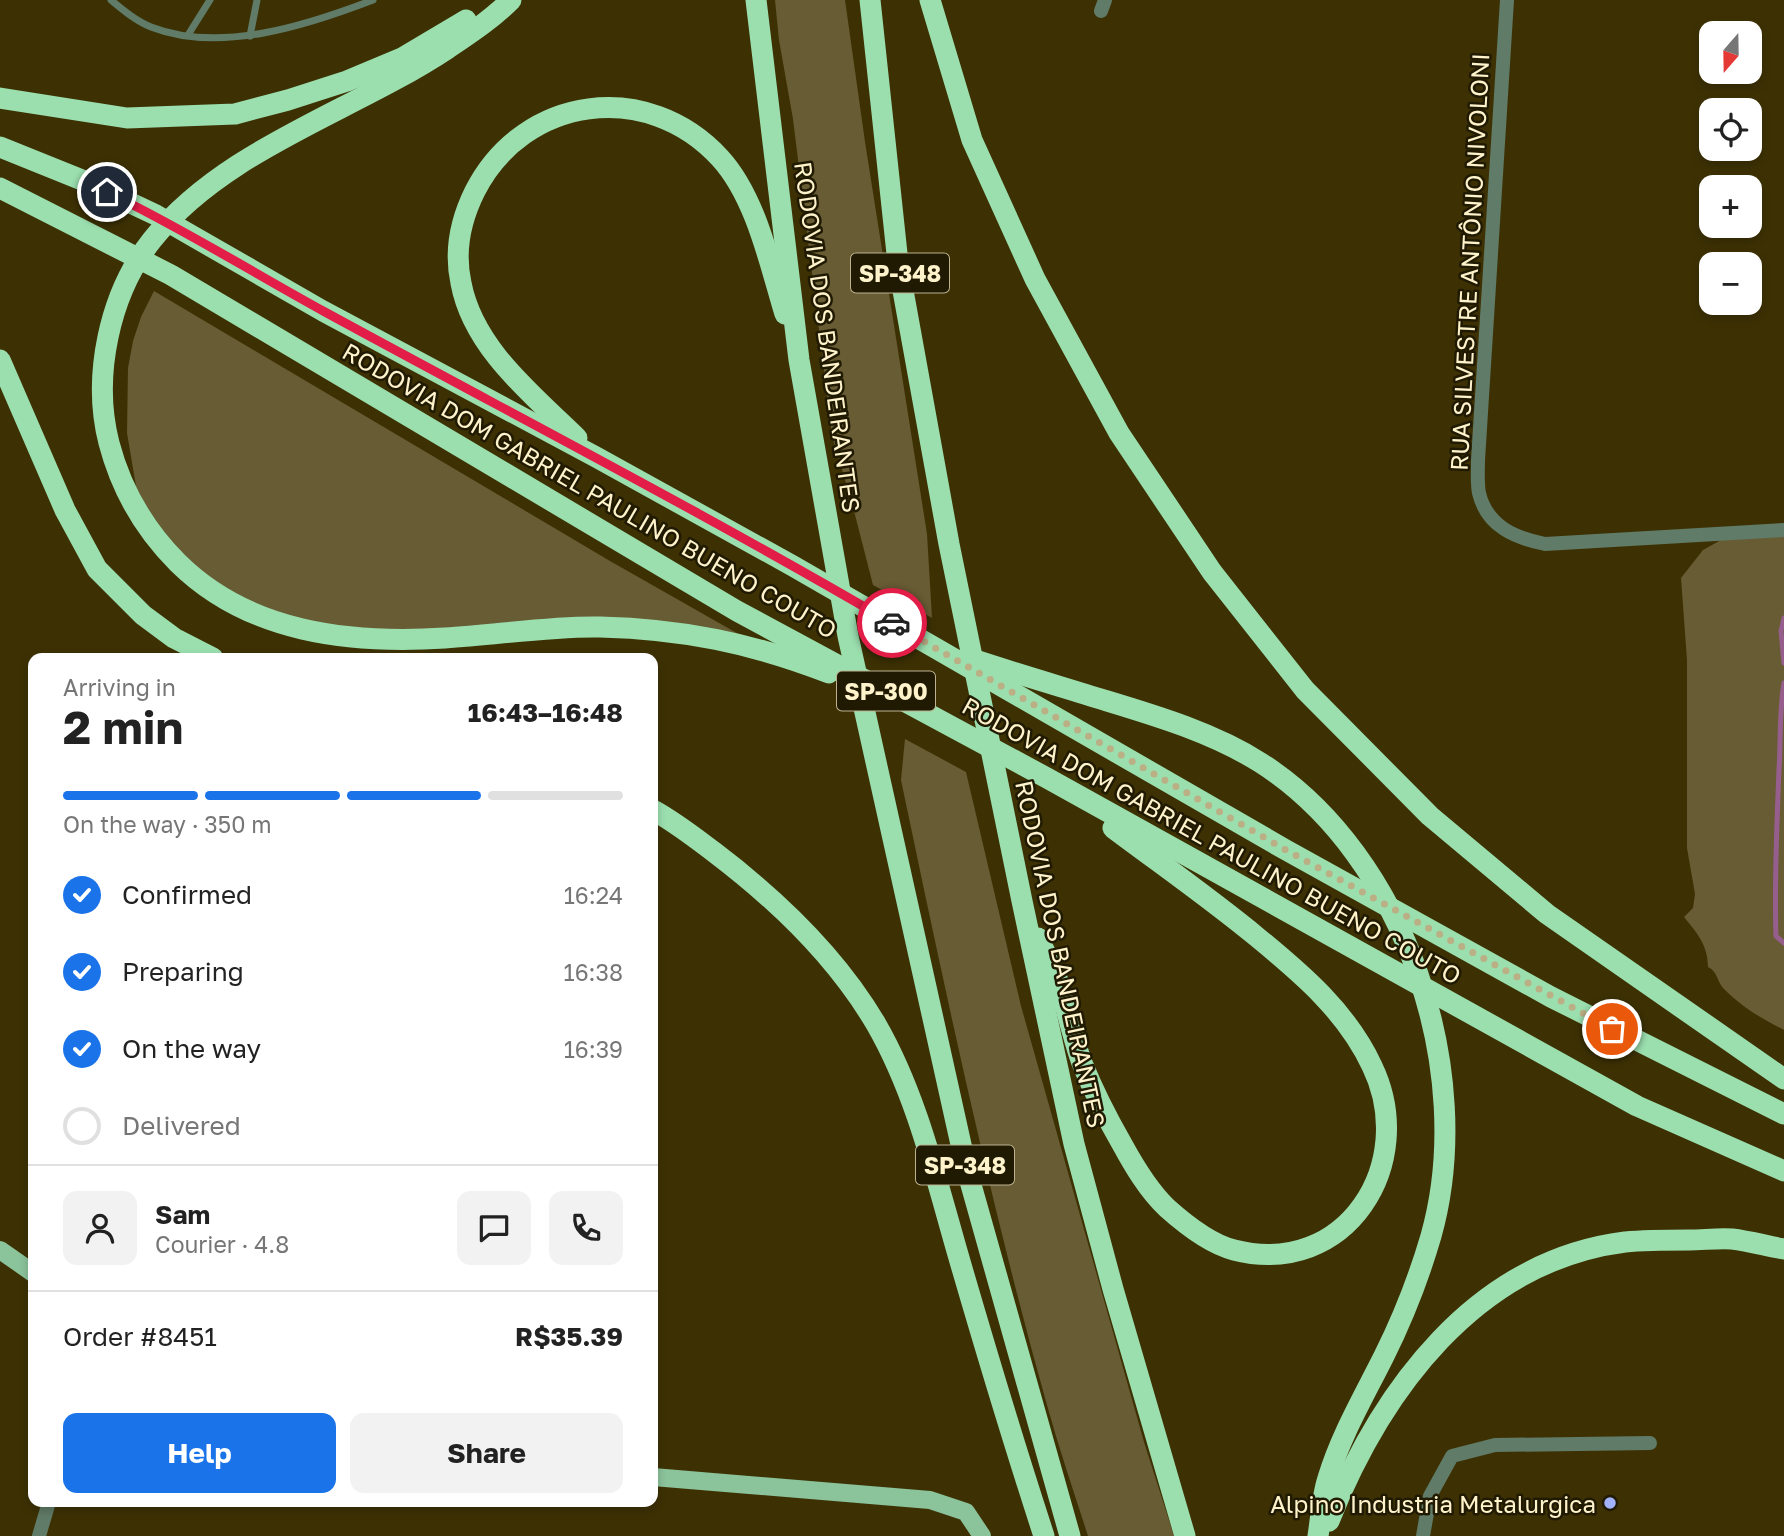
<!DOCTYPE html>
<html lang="en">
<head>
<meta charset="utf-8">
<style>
  :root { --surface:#fff; --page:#f2f2f2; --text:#222; --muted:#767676; --line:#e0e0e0; --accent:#1a73e8 }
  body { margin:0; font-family:"Golos Text",sans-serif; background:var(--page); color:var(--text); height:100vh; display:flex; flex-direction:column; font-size:26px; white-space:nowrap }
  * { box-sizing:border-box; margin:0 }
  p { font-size:23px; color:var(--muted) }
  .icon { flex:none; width:38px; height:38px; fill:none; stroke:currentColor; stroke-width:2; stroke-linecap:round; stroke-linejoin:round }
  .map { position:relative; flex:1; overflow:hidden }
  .details { position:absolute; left:28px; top:653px; width:630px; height:854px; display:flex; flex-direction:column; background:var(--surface); border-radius:14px; box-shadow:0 4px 10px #0003 }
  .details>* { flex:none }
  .needle { width:46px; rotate:200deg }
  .buttons { position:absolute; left:1699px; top:21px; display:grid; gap:14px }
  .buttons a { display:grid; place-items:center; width:63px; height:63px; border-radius:14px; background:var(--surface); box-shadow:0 4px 10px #0003; font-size:35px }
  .pin { position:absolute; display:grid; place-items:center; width:60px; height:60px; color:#fff; margin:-30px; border:4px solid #fff; border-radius:50%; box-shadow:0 2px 7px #0007 }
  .courier { position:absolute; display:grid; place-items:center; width:70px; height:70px; margin:-35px; border:5px solid #e11d48; border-radius:50%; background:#fff; color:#222; box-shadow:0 2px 9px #0007 }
  .headline em { font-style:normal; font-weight:700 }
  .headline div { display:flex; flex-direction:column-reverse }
  .headline { display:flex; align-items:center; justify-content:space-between; height:119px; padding:0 35px }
  h1 { font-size:46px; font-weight:700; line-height:52px }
  .bar { display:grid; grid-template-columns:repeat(4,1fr); gap:10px 7px; align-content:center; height:84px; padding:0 35px }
  .bar i { height:9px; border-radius:5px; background:var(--line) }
  .bar .active { background:var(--accent) }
  .bar p { grid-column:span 4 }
  .line { display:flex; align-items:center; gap:18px; padding:0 35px; border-top:2px solid var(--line) }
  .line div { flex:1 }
  .round { display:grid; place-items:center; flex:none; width:74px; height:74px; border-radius:14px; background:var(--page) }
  ol { padding:0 35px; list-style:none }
  li { display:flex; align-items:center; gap:21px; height:77px }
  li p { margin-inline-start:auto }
  li .icon { padding:7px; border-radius:50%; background:var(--accent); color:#fff; stroke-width:4 }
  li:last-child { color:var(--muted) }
  li i { width:38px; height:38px; border:4px solid var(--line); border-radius:50% }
  .cta { display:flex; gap:14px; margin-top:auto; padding:14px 35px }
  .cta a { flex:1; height:80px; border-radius:14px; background:var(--accent); color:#fff; font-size:28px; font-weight:700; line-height:80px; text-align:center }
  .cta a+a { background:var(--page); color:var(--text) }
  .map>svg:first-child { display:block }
  .green { fill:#685c34 }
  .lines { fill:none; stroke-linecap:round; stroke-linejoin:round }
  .stream { stroke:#965e8c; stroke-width:5 }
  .service { stroke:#607b67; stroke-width:7 }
  .minor { stroke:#607b67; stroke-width:14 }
  .primary { stroke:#8bc39b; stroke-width:18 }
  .motorway { stroke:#9bdfaf; stroke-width:21 }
  .done { stroke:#bbaf86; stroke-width:7; stroke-dasharray:0 12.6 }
  .route { stroke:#e11d48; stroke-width:9 }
  .poi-dot { fill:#a1b3fd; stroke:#211a02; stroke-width:2.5 }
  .labels { text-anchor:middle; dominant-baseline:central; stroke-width:5; stroke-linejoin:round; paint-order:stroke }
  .shield { fill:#211a02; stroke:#bcb28f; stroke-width:2 }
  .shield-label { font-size:23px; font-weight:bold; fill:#fff3cc }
  .street-label { font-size:24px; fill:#fff3cc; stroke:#211a02 }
  .poi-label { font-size:24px; fill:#fff3cc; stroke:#211a02; text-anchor:end }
</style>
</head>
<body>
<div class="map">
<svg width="1784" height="1536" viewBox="0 0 1784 1536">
  <rect width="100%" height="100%" fill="#3d3104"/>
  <g class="green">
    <path d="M775 0H845L865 142 927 534 932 618 873 585 853 507 832 435 793 119 779 40Z"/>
    <path d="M154 291 610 561 756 644 708 633 379 636 261 614 172 551 137 492 127 433 128 368 133 341 141 317Z"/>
    <path d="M1730 535 1784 537V1030C1761 1018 1743 1008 1724 989 1717 982 1718 972 1708 967 1708 945 1697 933 1684 917L1693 908 1695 894 1687 848V660L1681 578 1703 550Z"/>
    <path d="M905 739 966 772 1021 1006 1144 1442 1174 1536H1088C1074 1492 1059 1449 1047 1405 989 1199 945 990 901 780Z"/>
  </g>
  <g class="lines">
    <g class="stream">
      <path d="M1784 618 1781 631 1784 663"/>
      <path d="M1784 683C1779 712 1781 740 1779 769 1777 825 1774 880 1776 936L1784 943"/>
    </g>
    <g class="service">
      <path d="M111 0C123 10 136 21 151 27 220 54 308 25 373 0"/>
      <path d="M188 35 210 0"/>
      <path d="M250 36 257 0"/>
    </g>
    <g class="minor">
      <path d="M1507 0 1478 460C1478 470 1477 483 1479 493 1487 527 1516 538 1545 544L1784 530"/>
      <path d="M1101 11 1105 0"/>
      <path d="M39 1536 49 1502"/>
      <path d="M1423 1536 1430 1496 1452 1456 1495 1445 1650 1443"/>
    </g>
    <g class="primary">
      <path d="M0 1250 33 1273"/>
      <path d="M653 1477 930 1500 966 1512 982 1536"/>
    </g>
    <g class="motorway">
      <path d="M511 0C492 19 469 34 447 49 352 112 224 149 152 240 109 294 92 377 109 443 121 489 144 529 178 563 249 633 349 644 445 638 497 635 548 626 600 627 682 629 752 643 829 673"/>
      <path d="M756 0 799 360 848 636 966 1167 1070 1536"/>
      <path d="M870 0 898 263 949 544 1022 901 1074 1144 1113 1289 1185 1536"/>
      <path d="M930 0 972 140 1035 279 1119 433 1212 572 1305 690 1430 816 1547 914 1784 1079"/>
      <path d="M0 98 127 118 235 114 288 100 347 81 402 58 466 20"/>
      <path d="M0 147 82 180 156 215 323 311 596 457 793 566 1286 850 1551 997 1784 1114"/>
      <path d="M0 188 171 275 737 611 1047 778 1637 1106 1784 1171"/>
      <path d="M0 360 65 510 97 569 143 615 174 638 213 658"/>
      <path d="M577 438C533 395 473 348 461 283 454 251 461 219 475 191 524 95 648 79 720 158 756 197 770 265 785 314"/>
      <path d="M969 658C1014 673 1059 686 1104 700 1157 716 1214 733 1261 763 1406 856 1477 1073 1431 1236 1419 1277 1403 1318 1384 1356 1364 1396 1341 1435 1328 1478 1322 1496 1321 1517 1318 1536"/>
      <path d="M653 810C675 822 694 837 714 852 776 899 836 956 876 1024 917 1095 936 1179 959 1258 986 1351 1014 1444 1044 1536"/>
      <path d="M1038 938C1045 952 1053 967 1058 981 1067 1008 1072 1036 1082 1063 1093 1090 1107 1118 1122 1144 1134 1166 1148 1190 1167 1208 1186 1225 1210 1244 1234 1250 1346 1279 1419 1163 1372 1066 1347 1012 1302 974 1257 937 1211 899 1161 864 1113 828"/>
      <path d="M1329 1521C1381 1391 1475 1261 1625 1242 1646 1240 1668 1240 1689 1240 1703 1240 1718 1238 1732 1239 1749 1241 1767 1246 1784 1249"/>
    </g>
  </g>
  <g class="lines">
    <path class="done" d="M892 623 1286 850 1612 1029"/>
    <path class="route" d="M107 192C182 228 252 272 325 312 514 415 706 514 892 623"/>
  </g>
  <circle class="poi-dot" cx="1610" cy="1503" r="7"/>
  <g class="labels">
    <g class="shield">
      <rect x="851" y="253.5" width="98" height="39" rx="5"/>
      <rect x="837" y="671.5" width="98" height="39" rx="5"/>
      <rect x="916" y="1145.5" width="98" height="39" rx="5"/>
    </g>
    <g class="shield-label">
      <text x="900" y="273">SP-348</text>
      <text x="886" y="691">SP-300</text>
      <text x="965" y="1165">SP-348</text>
    </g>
    <g class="street-label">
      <text transform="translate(1469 262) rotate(-87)">RUA SILVESTRE ANTÔNIO NIVOLONI</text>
      <text transform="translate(828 337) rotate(82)">RODOVIA DOS BANDEIRANTES</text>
      <text transform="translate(590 490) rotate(30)">RODOVIA DOM GABRIEL PAULINO BUENO COUTO</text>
      <text transform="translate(1212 840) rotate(29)">RODOVIA DOM GABRIEL PAULINO BUENO COUTO</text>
      <text transform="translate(1061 954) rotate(78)">RODOVIA DOS BANDEIRANTES</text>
    </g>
    <g class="poi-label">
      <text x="1596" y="1503">Alpino Industria Metalurgica</text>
    </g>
  </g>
</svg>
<div class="buttons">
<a><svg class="needle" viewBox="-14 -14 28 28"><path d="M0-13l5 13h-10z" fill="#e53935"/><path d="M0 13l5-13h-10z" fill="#767676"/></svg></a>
<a><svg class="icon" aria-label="locate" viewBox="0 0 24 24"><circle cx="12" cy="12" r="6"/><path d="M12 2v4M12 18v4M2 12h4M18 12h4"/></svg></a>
<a>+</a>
<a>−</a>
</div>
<div class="pin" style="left:1612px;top:1029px;background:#ea580c"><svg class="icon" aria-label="bag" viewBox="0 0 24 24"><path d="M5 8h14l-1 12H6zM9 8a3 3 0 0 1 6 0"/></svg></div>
<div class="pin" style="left:107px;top:192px;background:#1f2937"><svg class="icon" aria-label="home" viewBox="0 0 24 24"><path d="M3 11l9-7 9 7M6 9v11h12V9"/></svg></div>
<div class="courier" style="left:892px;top:623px"><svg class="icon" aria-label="car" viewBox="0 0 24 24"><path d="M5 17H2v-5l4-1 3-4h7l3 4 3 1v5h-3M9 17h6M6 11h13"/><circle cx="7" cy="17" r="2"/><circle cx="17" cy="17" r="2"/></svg></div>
<section class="details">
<div class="headline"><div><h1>2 min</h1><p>Arriving in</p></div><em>16:43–16:48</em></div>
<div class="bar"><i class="active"></i><i class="active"></i><i class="active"></i><i></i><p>On the way · 350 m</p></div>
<ol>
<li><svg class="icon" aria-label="check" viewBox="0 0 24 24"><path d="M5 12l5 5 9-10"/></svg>Confirmed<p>16:24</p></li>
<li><svg class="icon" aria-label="check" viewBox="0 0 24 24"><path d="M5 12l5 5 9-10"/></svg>Preparing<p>16:38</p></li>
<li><svg class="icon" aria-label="check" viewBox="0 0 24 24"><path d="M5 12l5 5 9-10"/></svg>On the way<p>16:39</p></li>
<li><i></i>Delivered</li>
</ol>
<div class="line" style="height:126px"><a class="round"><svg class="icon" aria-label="person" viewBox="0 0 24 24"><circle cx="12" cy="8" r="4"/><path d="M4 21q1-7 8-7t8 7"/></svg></a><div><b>Sam</b><p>Courier · 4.8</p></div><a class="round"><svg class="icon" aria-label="chat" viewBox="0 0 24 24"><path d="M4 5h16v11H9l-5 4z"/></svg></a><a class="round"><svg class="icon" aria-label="phone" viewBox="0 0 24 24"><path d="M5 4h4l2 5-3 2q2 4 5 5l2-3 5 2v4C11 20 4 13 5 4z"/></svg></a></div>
<div class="line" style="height:91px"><div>Order #8451</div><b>R$35.39</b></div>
<div class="cta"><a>Help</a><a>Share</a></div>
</section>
</div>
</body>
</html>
